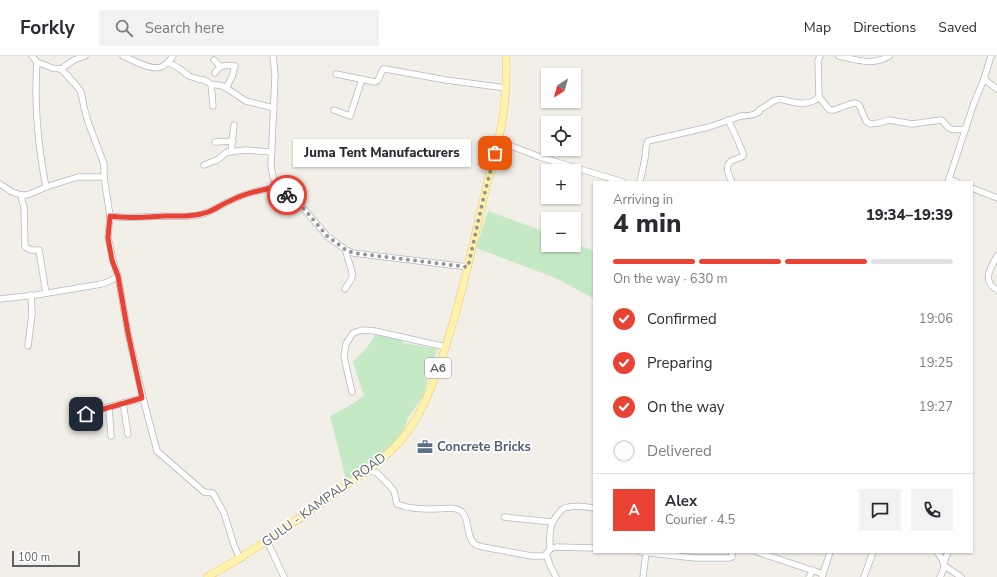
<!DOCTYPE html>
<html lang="en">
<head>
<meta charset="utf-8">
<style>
  :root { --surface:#fff; --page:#f2f2f3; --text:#2b2b33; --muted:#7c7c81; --line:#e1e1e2; --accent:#ea4335 }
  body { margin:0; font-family:"Nunito Sans",sans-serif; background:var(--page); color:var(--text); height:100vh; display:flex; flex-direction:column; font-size:15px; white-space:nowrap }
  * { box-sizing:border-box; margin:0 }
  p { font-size:13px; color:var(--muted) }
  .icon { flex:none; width:22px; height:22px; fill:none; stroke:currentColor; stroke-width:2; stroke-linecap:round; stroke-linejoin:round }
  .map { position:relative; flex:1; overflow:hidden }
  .panel { position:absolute; left:593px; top:125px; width:380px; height:372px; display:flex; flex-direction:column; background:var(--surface); border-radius:0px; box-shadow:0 1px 3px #0004 }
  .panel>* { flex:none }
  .needle { width:26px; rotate:217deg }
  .controls { position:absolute; left:541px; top:12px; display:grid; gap:8px }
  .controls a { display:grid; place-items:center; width:40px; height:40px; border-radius:0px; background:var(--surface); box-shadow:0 1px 3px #0004; font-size:20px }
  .scale { position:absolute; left:12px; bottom:10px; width:68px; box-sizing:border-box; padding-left:4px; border:2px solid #5f6368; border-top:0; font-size:11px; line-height:14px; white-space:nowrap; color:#5f6368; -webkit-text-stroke:3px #fff; paint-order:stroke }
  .pin { position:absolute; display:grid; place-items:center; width:34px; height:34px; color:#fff; margin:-17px; border-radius:8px; box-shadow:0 2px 6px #0006 }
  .courier { position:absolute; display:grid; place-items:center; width:40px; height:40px; margin:-20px; border:3px solid #ea4335; border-radius:50%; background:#fff; color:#222; box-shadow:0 1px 5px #0007 }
  .bubble { position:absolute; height:28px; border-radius:0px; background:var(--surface); box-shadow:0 1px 3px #0004; font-size:13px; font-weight:800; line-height:28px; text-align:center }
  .overview em { font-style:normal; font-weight:800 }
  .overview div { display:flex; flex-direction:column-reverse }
  .overview { display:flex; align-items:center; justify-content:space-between; height:68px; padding:0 20px }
  h1 { font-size:26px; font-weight:800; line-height:30px }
  .bar { display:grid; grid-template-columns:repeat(4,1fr); gap:6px 4px; align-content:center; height:48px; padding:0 20px }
  .bar i { height:5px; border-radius:3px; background:var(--line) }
  .bar .current { background:var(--accent) }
  .bar p { grid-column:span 4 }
  .line { display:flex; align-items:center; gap:10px; padding:0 20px; border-top:1px solid var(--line) }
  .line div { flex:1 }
  .round { display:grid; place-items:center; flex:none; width:42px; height:42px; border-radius:0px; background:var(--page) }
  ol { padding:0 20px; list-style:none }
  li { display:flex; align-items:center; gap:12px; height:44px }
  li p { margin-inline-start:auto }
  li .icon { padding:4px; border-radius:50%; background:var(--accent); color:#fff; stroke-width:4 }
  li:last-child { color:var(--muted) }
  li i { width:22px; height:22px; border:2px solid var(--line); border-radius:50% }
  header { display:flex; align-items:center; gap:24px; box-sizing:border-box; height:56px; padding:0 20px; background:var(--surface); border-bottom:1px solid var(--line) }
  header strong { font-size:19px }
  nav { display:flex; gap:22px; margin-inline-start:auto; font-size:14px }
  .search { width:280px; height:36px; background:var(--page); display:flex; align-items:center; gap:10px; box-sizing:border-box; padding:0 14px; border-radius:0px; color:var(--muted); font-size:15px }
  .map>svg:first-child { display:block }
  .green { fill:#c5e8c5 }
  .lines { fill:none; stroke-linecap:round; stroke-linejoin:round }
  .minor-casing { stroke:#b5b8bc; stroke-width:7 }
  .major-casing { stroke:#f2c960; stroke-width:8 }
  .minor { stroke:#fff; stroke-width:5.5 }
  .major { stroke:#fff2af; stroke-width:7 }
  .done { stroke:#929495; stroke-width:4; stroke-dasharray:0 7.2 }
  .route { stroke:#ea4335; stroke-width:5 }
  .labels { text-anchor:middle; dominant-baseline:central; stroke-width:3.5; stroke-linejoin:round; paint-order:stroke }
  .shield { fill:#fff; stroke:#8f9295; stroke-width:1 }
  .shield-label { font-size:12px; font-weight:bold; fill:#5f6368 }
  .service-label { font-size:13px; font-weight:bold; fill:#4e5e75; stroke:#fff; text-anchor:start }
  .street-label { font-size:13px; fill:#5f6368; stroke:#fff }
</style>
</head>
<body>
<header>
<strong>Forkly</strong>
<div class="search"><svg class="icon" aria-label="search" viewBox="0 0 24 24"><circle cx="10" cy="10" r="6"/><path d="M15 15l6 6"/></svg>Search here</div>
<nav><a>Map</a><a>Directions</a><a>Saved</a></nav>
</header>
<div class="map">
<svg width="997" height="521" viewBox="0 0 997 521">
  <rect width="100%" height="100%" fill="#f1efe8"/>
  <g class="green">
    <path d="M488 155 548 177V189H574V187L594 195V243L558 223 476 192Z"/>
    <path d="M376 278 402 283 403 287 437 293 423 340 408 362 403 377 380 401 347 427 330 360 354 347 364 340 353 306 368 290Z"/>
  </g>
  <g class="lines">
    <defs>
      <g id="minor">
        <path d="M32 0 37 6 52 12 61 13 74 4 85 0"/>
        <path d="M123 0C133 4 151 15 161 11 166 9 170 4 173 0"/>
        <path d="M273 0 275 19 271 111 273 120 277 131 305 154 327 180 346 194 353 197 468 211"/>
        <path d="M820 0 818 5 819 41 827 51 830 54H834L850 48 855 47 858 48 860 51 866 65 870 68 879 67 889 64 912 68 941 64 943 65C950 76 954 74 966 73"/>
        <path d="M839 0C855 4 874 10 889 0"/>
        <path d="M214 4 220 10"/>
        <path d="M37 6C34 48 38 90 46 131"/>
        <path d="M168 6 180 13 189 20 198 23 204 24 211 28 223 30 246 45 274 52"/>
        <path d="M215 17C220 8 226 9 235 10L232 21 226 32"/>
        <path d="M336 18 375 26 378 24 383 13H385L446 24 506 32"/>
        <path d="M984 23 997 33"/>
        <path d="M211 28 213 50"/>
        <path d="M334 54 350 60 362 23"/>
        <path d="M728 64 735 78 743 97V100C740 102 735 103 731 105 724 111 729 120 732 126"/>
        <path d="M498 85 540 101 623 126"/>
        <path d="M215 86 233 85"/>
        <path d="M231 96 234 69"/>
        <path d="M204 109 217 104 227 96 245 94 272 96"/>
        <path d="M949 123 957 126"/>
        <path d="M640 126 645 102 646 91 648 85 709 71 741 60C748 60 754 59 759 56V54C764 52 772 45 776 44 781 42 786 45 792 46 801 48 812 48 819 41"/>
        <path d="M948 126 974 47 984 23 991 0"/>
        <path d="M0 128 12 136 21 139H25L30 138 46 131 78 121H104"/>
        <path d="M972 132 997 142"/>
        <path d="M22 139V145L24 151 25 191 31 194H39L46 237"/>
        <path d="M110 160C127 163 144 161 162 160 177 160 194 162 208 156 216 153 222 148 230 145 245 137 261 134 277 131"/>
        <path d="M997 200C991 211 981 225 997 234"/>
        <path d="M118 220 128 277 143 342 157 395 204 436 213 437 224 457 234 489 240 503"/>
        <path d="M345 233C347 229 351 225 352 221 354 215 346 202 346 194"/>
        <path d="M0 243 36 239 96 229C105 228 111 225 118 220L113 204 108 181 110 160 104 121V108L88 66 84 51 81 36 76 29 61 13"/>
        <path d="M28 290 32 258 31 239"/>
        <path d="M352 336 344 301 346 288 353 277 362 274 375 275 446 291"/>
        <path d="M123 347 128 378"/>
        <path d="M109 351 111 380"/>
        <path d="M86 357 143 342"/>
        <path d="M367 414 377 417 389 429 394 435 397 448 400 449C408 452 419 453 428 453 438 454 454 449 462 456 470 464 466 482 475 488 477 490 481 490 483 491L532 500H544L546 498"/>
        <path d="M504 461 552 466"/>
        <path d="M267 485 284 521"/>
        <path d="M550 493C550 478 548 469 559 457 561 454 564 451 569 451 577 449 586 451 594 452"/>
        <path d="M641 496 695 502H729L732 501V496"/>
        <path d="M757 496 823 518"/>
        <path d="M937 496C945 506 946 510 940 521"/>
        <path d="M944 506 948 496"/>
        <path d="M945 510 961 521"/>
        <path d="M556 521 550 509 546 498 550 493 556 491 594 492"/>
        <path d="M643 521 646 497"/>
        <path d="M809 521 813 514"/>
        <path d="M822 521 830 496"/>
        <path d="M864 521 873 496"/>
      </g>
      <path id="major" d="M207 521C250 498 288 470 328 442 355 423 384 406 405 379 420 360 429 337 438 313 456 263 468 210 480 158 485 134 492 110 498 86 505 58 507 29 506 0"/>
    </defs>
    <use href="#minor" class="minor-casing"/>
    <use href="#major" class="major-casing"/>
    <use href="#minor" class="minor"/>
    <use href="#major" class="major"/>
  </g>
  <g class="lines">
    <path class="done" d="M287 139 305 154 327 180 346 194 353 197 468 211 483 144 495 97"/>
    <path class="route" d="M86 358 142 342 128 277 118 220 112 204 108 182 110 160C128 163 147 161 165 160 179 160 195 161 208 156 216 153 222 148 230 145 245 137 261 134 277 131L287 139"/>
  </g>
  <defs>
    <symbol id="office-bare" viewBox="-9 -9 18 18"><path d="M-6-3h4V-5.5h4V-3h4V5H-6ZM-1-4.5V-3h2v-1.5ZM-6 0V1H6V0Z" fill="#5c6f8a" stroke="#fff" stroke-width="2.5" paint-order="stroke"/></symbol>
  </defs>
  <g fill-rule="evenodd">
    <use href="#office-bare" x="414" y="380" width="22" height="22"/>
  </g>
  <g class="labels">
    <rect class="shield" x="425" y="302" width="26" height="20" rx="3"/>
    <g class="shield-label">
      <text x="438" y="312">A6</text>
    </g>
    <g class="service-label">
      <text x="437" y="391">Concrete Bricks</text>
    </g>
    <g class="street-label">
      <text transform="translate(324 444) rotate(-36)">GULU - KAMPALA ROAD</text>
    </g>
  </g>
</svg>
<div class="controls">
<a><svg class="needle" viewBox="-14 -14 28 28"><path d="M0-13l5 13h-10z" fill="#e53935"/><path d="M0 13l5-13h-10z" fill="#7c7c81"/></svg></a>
<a><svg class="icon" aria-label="locate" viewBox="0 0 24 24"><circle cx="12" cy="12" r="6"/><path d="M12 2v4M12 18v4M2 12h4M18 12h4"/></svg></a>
<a>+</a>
<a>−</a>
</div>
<div class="scale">100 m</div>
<div class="pin" style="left:495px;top:97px;background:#ea580c"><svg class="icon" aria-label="bag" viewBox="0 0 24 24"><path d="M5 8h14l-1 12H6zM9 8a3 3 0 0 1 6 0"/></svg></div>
<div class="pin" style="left:86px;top:358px;background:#1f2937"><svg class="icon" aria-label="home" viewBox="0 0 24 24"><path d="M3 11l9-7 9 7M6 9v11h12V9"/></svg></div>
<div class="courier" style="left:287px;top:139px"><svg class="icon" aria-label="bike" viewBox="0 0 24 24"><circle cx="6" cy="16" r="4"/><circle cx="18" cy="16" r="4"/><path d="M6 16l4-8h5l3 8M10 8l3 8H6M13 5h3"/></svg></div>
<div class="bubble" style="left:293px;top:83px;width:178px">Juma Tent Manufacturers</div>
<section class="panel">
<div class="overview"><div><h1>4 min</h1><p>Arriving in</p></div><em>19:34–19:39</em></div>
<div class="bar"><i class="current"></i><i class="current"></i><i class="current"></i><i></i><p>On the way · 630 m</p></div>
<ol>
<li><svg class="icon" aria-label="check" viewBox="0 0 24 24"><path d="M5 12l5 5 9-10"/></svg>Confirmed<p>19:06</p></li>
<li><svg class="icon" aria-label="check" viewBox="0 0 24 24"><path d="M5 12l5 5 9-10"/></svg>Preparing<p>19:25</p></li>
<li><svg class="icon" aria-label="check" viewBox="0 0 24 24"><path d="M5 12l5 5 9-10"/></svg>On the way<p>19:27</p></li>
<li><i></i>Delivered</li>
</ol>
<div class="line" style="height:72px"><b class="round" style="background:var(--accent);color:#fff">A</b><div><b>Alex</b><p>Courier · 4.5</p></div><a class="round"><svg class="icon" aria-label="chat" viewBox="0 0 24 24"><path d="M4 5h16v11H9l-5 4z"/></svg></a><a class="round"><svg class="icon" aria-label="phone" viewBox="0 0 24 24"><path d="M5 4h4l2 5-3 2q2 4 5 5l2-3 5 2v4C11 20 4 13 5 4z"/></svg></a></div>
</section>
</div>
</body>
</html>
